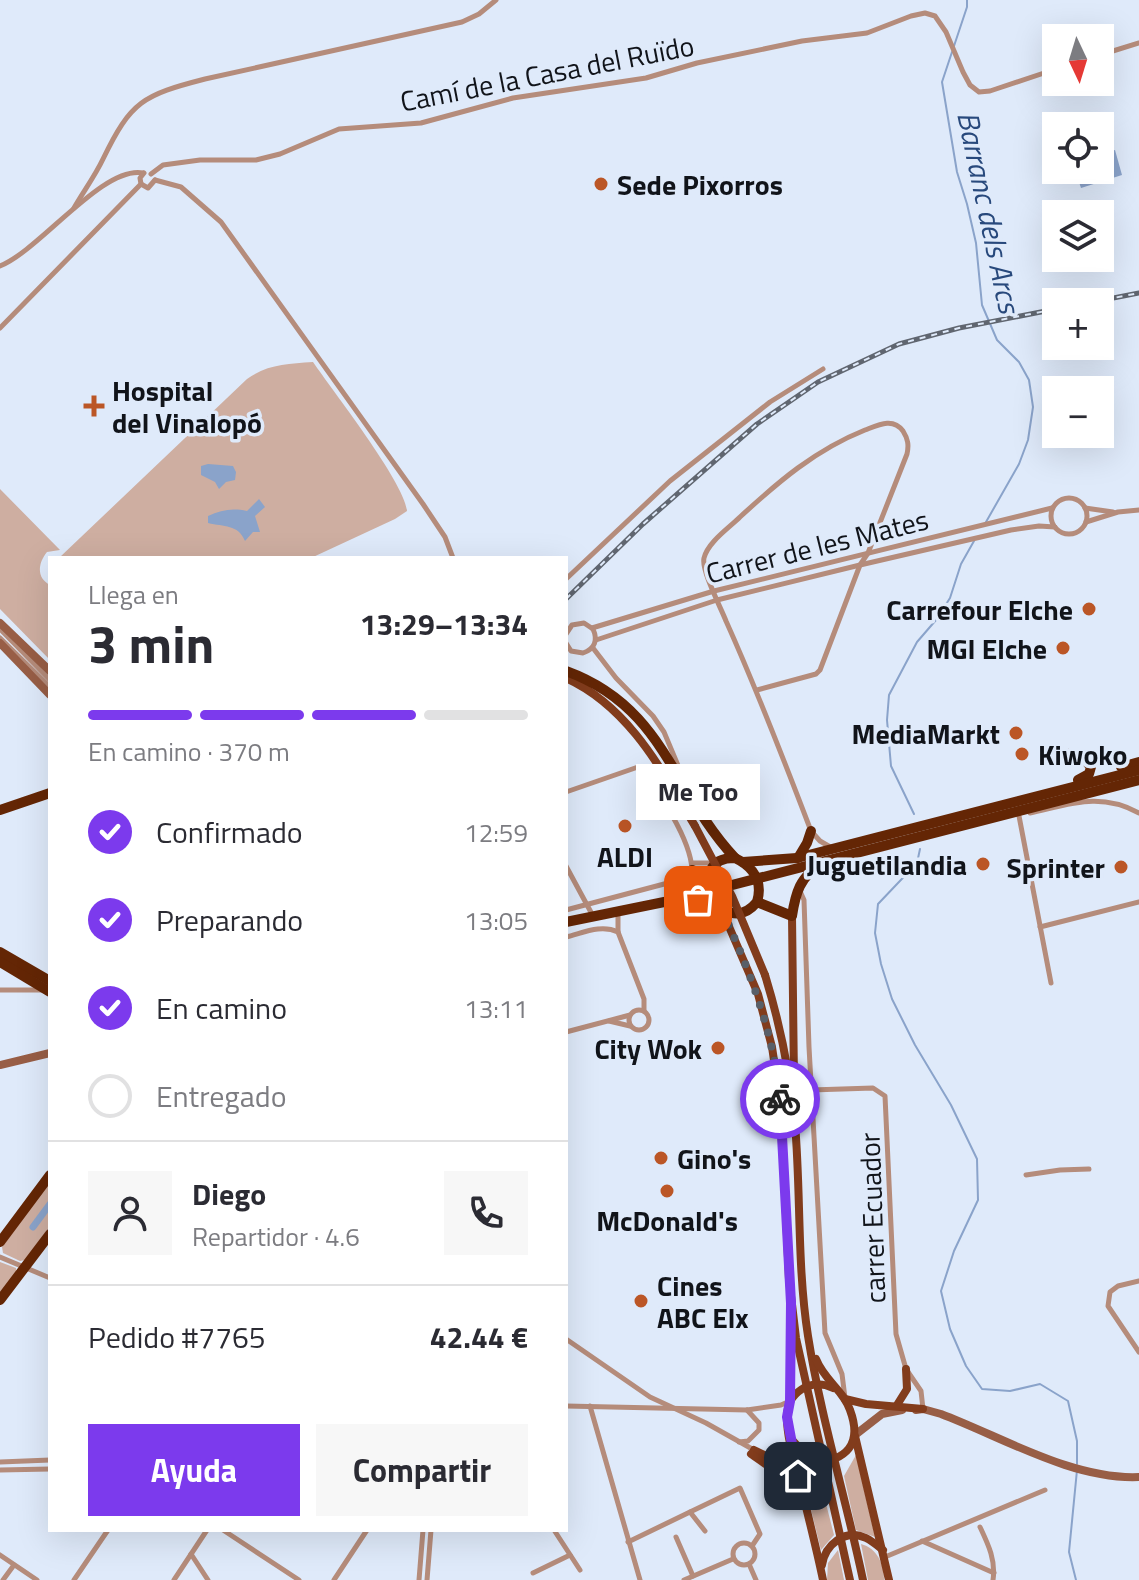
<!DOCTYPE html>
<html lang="es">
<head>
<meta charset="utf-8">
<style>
  :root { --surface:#fff; --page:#f7f7f7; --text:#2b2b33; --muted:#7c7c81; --line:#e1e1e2; --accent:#7c3aed }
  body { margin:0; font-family:"Titillium Web",sans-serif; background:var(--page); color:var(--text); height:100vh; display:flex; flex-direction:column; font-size:30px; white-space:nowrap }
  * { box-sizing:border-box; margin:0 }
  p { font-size:26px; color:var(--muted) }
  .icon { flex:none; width:44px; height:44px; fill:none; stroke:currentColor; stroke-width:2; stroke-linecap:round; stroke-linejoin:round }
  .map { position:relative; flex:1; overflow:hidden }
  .details { position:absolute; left:48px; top:556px; width:520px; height:976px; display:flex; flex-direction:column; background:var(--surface); border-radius:0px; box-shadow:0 8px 32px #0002 }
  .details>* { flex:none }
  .needle { width:52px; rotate:176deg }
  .tools { position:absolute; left:1042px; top:24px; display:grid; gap:16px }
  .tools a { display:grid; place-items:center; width:72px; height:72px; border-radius:0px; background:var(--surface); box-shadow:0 8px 32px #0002; font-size:40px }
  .pin { position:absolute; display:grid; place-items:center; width:68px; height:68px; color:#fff; margin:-34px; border-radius:16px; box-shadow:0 4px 12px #0006 }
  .courier { position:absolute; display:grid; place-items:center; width:80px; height:80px; margin:-40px; border:6px solid #7c3aed; border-radius:50%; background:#fff; color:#222; box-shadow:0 2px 10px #0007 }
  .bubble { position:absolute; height:56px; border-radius:0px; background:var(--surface); box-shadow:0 8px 32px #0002; font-size:26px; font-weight:700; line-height:56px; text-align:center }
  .headline em { font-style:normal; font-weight:700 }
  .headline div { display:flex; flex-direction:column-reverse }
  .headline { display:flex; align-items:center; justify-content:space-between; height:136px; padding:0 40px }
  h1 { font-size:52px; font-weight:700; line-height:60px }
  .bar { display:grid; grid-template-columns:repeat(4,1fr); gap:12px 8px; align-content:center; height:96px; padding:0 40px }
  .bar i { height:10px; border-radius:6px; background:var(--line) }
  .bar .on { background:var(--accent) }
  .bar p { grid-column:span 4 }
  .line { display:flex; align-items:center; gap:20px; padding:0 40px; border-top:2px solid var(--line) }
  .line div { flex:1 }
  .round { display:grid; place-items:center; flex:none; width:84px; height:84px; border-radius:0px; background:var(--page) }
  ol { padding:0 40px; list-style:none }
  li { display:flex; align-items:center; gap:24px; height:88px }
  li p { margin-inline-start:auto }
  li .icon { padding:8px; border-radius:50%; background:var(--accent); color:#fff; stroke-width:4 }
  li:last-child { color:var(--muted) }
  li i { width:44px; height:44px; border:4px solid var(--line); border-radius:50% }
  .button { display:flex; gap:16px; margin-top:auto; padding:16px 40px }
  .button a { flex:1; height:92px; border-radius:0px; background:var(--accent); color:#fff; font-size:32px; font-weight:700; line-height:92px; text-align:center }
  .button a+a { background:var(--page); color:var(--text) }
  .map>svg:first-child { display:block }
  .green { fill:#ceaea1 }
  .water { fill:#8aa3ca }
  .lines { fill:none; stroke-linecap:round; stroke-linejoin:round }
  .stream { stroke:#8aa3ca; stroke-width:2 }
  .canal { stroke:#8aa3ca; stroke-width:7 }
  .street { stroke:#b58c7b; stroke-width:5 }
  .secondary { stroke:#985e46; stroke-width:8 }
  .primary { stroke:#823c1c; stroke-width:8 }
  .highway { stroke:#642605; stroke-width:10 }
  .rail-casing { stroke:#606670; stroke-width:5 }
  .rail { stroke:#dfeafa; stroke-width:2; stroke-dasharray:6; stroke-linecap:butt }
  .primary-bridge { stroke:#823c1c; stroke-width:8 }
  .done { stroke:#595f68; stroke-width:8; stroke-dasharray:0 14.4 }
  .route { stroke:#7c3aed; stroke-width:10 }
  .poi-dot { fill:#bb5626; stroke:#dfeafa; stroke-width:3 }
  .labels { text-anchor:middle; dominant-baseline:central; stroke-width:7; stroke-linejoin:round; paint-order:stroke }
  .street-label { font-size:28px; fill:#11141a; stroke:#dfeafa }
  .poi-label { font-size:28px; font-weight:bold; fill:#11141a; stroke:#dfeafa; text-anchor:end }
  .water-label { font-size:30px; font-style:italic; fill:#28497c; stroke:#dfeafa }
</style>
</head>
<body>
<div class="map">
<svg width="1139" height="1580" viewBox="0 0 1139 1580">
  <rect width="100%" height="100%" fill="#dfeafa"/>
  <g class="green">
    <path d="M313 362C332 390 405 483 407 511L395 519 311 558 60 557 247 379C268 364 287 364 313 362Z"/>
    <path d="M0 489 60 550 47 552C38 563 36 578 50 585V660L0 609Z"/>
    <path d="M50 1182V1226L25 1260 20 1261 3 1253 2 1247Z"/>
    <path d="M0 1262 16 1268V1272L0 1293Z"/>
    <path d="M856 1455 875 1537 856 1530 844 1476Z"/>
    <path d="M820 1480 834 1535 821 1550 804 1481Z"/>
    <path d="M861 1544C877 1548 884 1564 884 1580H868Z"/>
    <path d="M838 1550 844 1580H827L828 1563Z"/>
  </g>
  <g class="water">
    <path d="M1115 150 1122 175 1081 188 1075 170H1100V154Z"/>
    <path d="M208 464 233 466 236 472 235 480 226 482 219 489 215 482 201 475V466Z"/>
    <path d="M259 499 265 507 255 516 260 532H253L245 541C238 524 224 527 208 523V516C221 510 232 508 247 511Z"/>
  </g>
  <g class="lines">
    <g class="stream">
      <path d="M954 46 967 7V0"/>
      <path d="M952 52 942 82 957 172 967 204 976 243 982 305 997 340 1019 362 1029 380 1033 407 1028 440 1019 464 986 522"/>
      <path d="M914 814 891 766 887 720 889 695 917 642 936 620 950 598 961 564 974 541"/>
      <path d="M920 849 917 863 878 904 875 933 881 964 892 999 915 1045 951 1105 977 1159 978 1200 954 1251 941 1291 950 1329 966 1366 982 1389 1010 1391 1040 1384 1068 1401 1077 1441V1464"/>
      <path d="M1076 1580 1069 1552 1077 1470"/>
    </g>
    <path class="canal" d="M33 1227 50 1204"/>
    <g class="street">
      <path d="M1100 55 1139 43"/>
      <path d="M151 174 163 165 200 160H256L280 154 339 129 421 123 513 98 646 78 697 63 802 41 867 33 911 16 925 13 935 16 946 32 963 72 970 85 979 92 990 91 1056 69"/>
      <path d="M155 180 181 187 221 222 423 504 445 537 453 558"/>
      <path d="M141 184 148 188 155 180"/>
      <path d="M74 208C83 192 95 176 103 159 131 101 143 95 205 79L462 22 479 14 496 0"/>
      <path d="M0 266C40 250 103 165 143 173"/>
      <path d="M0 328 141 184 140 178 144 173"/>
      <circle cx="1069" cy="516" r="18"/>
      <path d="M1085 508 1113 512"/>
      <path d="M1086 522 1118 512 1139 510"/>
      <path d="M566 579 670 481 770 402 823 369"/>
      <path d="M592 628 714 591 1052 508"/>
      <path d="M0 629 50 680"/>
      <path d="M566 634 572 625 584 623 593 629C598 640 595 649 583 653L571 651 566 643"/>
      <path d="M0 638 50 687"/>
      <path d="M596 640 717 600 860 565 1011 530 1039 526 1055 527"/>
      <path d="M593 648 616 678 653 716 664 732 682 775"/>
      <path d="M757 690 816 674 820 670 860 565 868 553 907 454C909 445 908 439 903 431 893 417 878 425 865 430 815 450 778 482 740 517 729 528 708 542 704 558 701 570 721 608 726 621 757 690 784 760 811 831L820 841 832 848"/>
      <path d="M566 792 638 767C658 789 691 840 692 870L683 879 566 910"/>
      <path d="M1030 813C1071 804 1100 792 1139 813"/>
      <path d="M1019 816 1051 983"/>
      <path d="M692 863H716"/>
      <path d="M566 866 593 916"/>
      <path d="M799 889 804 900 809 1047 825 1333 842 1374 845 1398"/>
      <path d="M618 913V932L644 999V1011"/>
      <path d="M1040 927 1139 902"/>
      <path d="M566 937C583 933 601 924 618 932"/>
      <path d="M0 990H43"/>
      <circle cx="639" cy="1020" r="10"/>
      <path d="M609 1021 630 1026"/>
      <path d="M566 1032 630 1015"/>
      <path d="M811 1090 873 1088 885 1096 896 1334 906 1369 921 1391 923 1409"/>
      <path d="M1026 1175 1060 1170 1089 1169"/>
      <path d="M0 1257 50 1278"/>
      <path d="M1139 1281 1118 1286 1110 1292 1108 1306 1139 1352"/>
      <path d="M566 1339 650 1397 706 1423 754 1450"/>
      <path d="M566 1406 747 1410 781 1405 790 1401"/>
      <path d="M590 1406 640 1580"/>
      <path d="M739 1442 748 1441 759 1430V1423L747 1410"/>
      <path d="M0 1462 50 1460"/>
      <path d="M0 1470 50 1469"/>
      <path d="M980 1527C988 1544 996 1560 993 1580"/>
      <path d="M223 1530 299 1580"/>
      <path d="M554 1530 580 1570"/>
      <path d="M705 1531 690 1512 740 1488 760 1534 752 1546"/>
      <path d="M676 1537 693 1576"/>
      <path d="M922 1541 994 1573"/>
      <path d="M628 1542 690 1512"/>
      <circle cx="744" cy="1554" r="11"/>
      <path d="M191 1554 208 1580"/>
      <path d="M0 1555 37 1580"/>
      <path d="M885 1557 1045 1490"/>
      <path d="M749 1564 756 1580"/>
      <path d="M533 1573 570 1555"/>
      <path d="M3 1580 14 1565"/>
      <path d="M74 1580 108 1530"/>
      <path d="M174 1580 207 1530"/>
      <path d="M334 1580 367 1530"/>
      <path d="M419 1580 423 1530"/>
      <path d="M427 1580 431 1530"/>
      <path d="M684 1580 733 1559"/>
    </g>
    <g class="secondary">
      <path d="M0 623 50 671"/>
      <path d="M0 643 50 695"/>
      <path d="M0 1065 50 1053"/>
      <path d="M916 1410 923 1409 941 1414C1002 1437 1073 1480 1139 1477"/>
      <path d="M855 1435 882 1414 902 1410"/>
    </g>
    <g class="primary">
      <path d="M566 678C629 707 661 769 695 826"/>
      <path d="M721 908 758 994 772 1047 781 1107 789 1279 796 1338 850 1580"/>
      <path d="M792 916 794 1081"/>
      <path d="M765 975C780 1024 790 1072 795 1124 801 1194 797 1266 808 1336 821 1418 846 1499 863 1580"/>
      <path d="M845 1399 866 1404 923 1409"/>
      <path d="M790 1401 791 1336"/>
      <path d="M897 1405 907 1389 906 1369"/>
      <path d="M855 1436 889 1580"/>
      <path d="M792 1440 807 1456 818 1462"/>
      <path d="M754 1450C766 1456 780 1464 794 1466 800 1467 807 1465 813 1464 846 1460 863 1445 850 1410 844 1391 824 1380 816 1359"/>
      <path d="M751 1454C770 1467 790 1480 801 1500"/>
      <path d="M822 1565C825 1545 845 1528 866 1538 872 1541 878 1546 883 1550"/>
      <path d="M823 1580C816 1546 807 1512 799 1478 794 1459 787 1438 787 1418 786 1393 811 1377 833 1388"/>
    </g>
    <g class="highway">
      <path d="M566 671C665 707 672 791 735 858"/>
      <path d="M1068 753 1084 759 1091 767 1089 774 1078 780"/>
      <path d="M1121 767 1139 762"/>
      <path d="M0 810 50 793"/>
      <path d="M735 858C754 867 763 882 757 902 722 944 681 857 735 858Z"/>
      <path d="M798 858 807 843 811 831"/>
      <path d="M743 862 797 858 1139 770"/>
      <path d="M692 870 709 876"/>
      <path d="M674 900 1139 780"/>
      <path d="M757 902 792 916C795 896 800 873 822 867"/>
      <path d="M566 922 674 900 715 903"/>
      <path d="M0 952 50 981"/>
      <path d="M0 962 50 992"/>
      <path d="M0 1242 50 1175"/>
      <path d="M0 1300 50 1234"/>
    </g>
    <defs>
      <g id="rail">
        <path d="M1093 302 1139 293"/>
        <path d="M566 599 643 524 757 424 818 382 899 344 959 328 1056 309"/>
      </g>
    </defs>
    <use href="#rail" class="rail-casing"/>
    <use href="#rail" class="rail"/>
    <path class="primary-bridge" d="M695 826 732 896 765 975"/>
  </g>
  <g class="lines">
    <path class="done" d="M698 900 715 903 721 908C750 971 773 1030 780 1099"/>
    <path class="route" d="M780 1099 791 1303 790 1401 787 1417 798 1476"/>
  </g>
  <g class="poi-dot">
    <circle cx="601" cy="184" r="8"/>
    <path d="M90 394h8v8h8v8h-8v8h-8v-8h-8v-8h8z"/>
    <circle cx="1089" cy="609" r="8"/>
    <circle cx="1063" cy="648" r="8"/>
    <circle cx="1016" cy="733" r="8"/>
    <circle cx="1022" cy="754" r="8"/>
    <circle cx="625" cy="826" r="8"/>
    <circle cx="983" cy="864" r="8"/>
    <circle cx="1121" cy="867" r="8"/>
    <circle cx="718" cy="1048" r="8"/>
    <circle cx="661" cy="1158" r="8"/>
    <circle cx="667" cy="1191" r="8"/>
    <circle cx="641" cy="1301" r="8"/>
  </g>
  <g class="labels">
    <g class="street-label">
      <text transform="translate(547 73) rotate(-11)">Camí de la Casa del Ruïdo</text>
      <text transform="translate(817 546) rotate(-14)">Carrer de les Mates</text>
      <text transform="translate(872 1218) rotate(-92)">carrer Ecuador</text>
    </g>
    <g class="poi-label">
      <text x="617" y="184" text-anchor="start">Sede Pixorros</text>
      <text x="112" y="390" text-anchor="start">Hospital<tspan x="112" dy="32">del Vinalopó</tspan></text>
      <text x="1073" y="609">Carrefour Elche</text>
      <text x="1047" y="648">MGI Elche</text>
      <text x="1000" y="733">MediaMarkt</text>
      <text x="1038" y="754" text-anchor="start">Kiwoko</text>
      <text x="625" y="856" text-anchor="middle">ALDI</text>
      <text x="967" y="864">Juguetilandia</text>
      <text x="1105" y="867">Sprinter</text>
      <text x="702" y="1048">City Wok</text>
      <text x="677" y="1158" text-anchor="start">Gino's</text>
      <text x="667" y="1220" text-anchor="middle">McDonald's</text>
      <text x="657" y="1285" text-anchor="start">Cines<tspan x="657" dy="32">ABC Elx</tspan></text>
    </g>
    <g class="water-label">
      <text transform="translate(989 212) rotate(78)">Barranc dels Arcs</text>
    </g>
  </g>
</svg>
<div class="tools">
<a><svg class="needle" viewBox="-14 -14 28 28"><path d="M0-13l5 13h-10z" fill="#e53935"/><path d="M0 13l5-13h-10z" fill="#7c7c81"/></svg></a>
<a><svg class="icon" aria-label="locate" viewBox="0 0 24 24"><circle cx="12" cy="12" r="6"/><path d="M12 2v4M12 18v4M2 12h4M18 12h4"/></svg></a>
<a><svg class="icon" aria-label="layers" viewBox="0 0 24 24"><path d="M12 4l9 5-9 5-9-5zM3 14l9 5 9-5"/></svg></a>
<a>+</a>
<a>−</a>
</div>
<div class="pin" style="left:698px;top:900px;background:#ea580c"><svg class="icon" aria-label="bag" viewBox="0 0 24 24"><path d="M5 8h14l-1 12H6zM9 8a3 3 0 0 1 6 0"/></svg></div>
<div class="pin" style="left:798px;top:1476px;background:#1f2937"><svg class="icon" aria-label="home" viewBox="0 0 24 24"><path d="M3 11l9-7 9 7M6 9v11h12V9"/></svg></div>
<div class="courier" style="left:780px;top:1099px"><svg class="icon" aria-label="bike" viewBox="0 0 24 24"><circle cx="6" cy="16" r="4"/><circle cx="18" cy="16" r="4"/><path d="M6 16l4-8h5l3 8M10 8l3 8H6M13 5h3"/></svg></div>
<div class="bubble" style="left:636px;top:764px;width:124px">Me Too</div>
<section class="details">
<div class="headline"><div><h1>3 min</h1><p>Llega en</p></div><em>13:29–13:34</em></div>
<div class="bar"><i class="on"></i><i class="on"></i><i class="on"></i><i></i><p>En camino · 370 m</p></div>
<ol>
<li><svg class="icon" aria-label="check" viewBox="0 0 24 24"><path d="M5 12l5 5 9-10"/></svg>Confirmado<p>12:59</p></li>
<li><svg class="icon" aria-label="check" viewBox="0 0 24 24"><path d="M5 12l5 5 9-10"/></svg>Preparando<p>13:05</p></li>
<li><svg class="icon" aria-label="check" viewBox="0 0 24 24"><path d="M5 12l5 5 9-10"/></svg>En camino<p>13:11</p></li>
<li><i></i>Entregado</li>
</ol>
<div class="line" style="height:144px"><a class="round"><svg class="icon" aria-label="person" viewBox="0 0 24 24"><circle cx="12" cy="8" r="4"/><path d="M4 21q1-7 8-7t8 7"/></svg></a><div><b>Diego</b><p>Repartidor · 4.6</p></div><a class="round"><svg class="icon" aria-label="phone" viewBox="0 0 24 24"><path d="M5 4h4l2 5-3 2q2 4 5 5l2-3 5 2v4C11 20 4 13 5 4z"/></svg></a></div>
<div class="line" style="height:104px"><div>Pedido #7765</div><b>42.44 €</b></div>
<div class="button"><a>Ayuda</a><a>Compartir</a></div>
</section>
</div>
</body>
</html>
